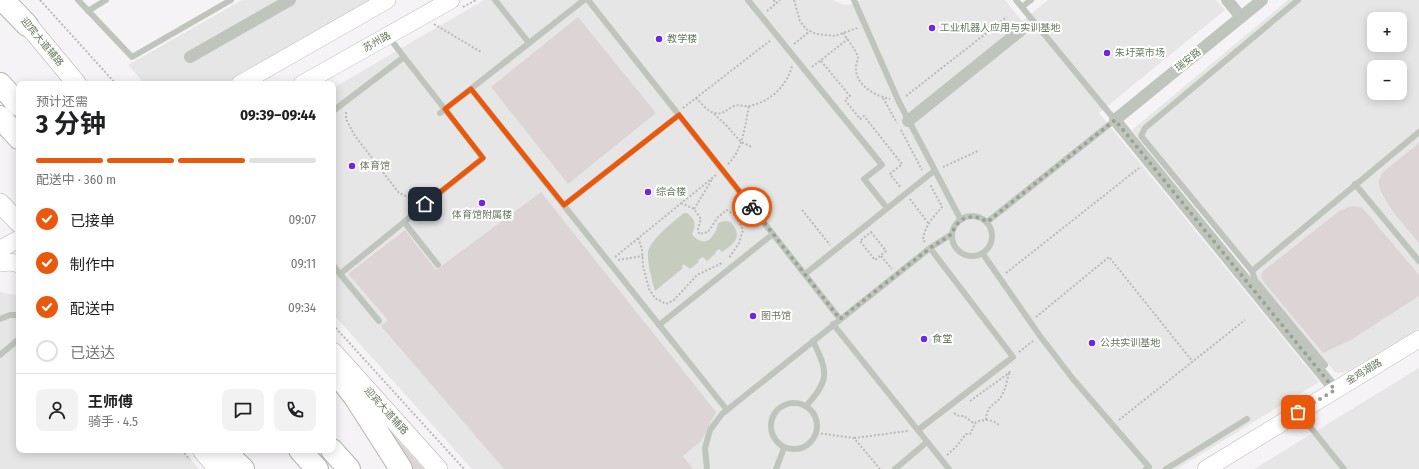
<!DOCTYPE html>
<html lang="zh">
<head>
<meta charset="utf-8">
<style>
  :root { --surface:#fff; --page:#f2f2f2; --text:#202124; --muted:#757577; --line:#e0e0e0; --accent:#ea580c }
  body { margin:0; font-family:"Fira Sans Condensed","Noto Sans SC",sans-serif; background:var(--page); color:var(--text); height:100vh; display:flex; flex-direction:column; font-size:15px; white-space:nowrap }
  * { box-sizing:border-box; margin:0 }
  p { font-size:13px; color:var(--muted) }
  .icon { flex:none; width:22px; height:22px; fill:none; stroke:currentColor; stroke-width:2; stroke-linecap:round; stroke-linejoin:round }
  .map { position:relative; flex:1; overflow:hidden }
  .sheet { position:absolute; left:16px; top:81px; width:320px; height:372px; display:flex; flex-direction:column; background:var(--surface); border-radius:8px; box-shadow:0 2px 10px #0003 }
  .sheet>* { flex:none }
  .fabs { position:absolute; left:1367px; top:12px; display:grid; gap:8px }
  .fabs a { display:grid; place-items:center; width:40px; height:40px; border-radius:8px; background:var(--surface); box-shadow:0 2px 10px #0003; font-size:20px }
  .pin { position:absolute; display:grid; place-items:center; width:34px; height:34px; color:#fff; margin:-17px; border-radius:8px; box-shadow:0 2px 6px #0006 }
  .courier { position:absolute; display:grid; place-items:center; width:40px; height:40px; margin:-20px; border:3px solid #ea580c; border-radius:50%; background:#fff; color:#222; box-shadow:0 1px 5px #0007 }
  .headline em { font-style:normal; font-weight:700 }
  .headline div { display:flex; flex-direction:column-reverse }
  .headline { display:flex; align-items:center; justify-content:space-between; height:68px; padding:0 20px }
  h1 { font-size:26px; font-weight:700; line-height:30px }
  .bar { display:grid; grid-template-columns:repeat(4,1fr); gap:6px 4px; align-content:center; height:48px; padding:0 20px }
  .bar i { height:5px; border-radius:3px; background:var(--line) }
  .bar .current { background:var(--accent) }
  .bar p { grid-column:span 4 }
  .line { display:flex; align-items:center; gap:10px; padding:0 20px; border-top:1px solid var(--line) }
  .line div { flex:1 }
  .round { display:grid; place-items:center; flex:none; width:42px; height:42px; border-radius:8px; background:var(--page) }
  ol { padding:0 20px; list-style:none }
  li { display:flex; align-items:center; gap:12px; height:44px }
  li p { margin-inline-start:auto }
  li .icon { padding:4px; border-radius:50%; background:var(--accent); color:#fff; stroke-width:4 }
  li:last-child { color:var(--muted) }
  li i { width:22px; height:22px; border:2px solid var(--line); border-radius:50% }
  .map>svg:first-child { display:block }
  .built { fill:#e7e6e6; fill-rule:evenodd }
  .green { fill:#ddd4d6 }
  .water { fill:#c6ccbe }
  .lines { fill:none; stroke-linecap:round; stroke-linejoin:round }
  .secondary-casing { stroke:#b3baaf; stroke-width:18 }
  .primary-casing { stroke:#b2b8ae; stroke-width:20 }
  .highway-casing { stroke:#b1b6ae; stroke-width:24 }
  .path { stroke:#b7bbb5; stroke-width:2; stroke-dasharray:2 2; stroke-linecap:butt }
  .lane { stroke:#bfc5bc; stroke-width:6 }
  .street { stroke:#bfc5bc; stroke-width:12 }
  .secondary { stroke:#fff; stroke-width:17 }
  .primary { stroke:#fff; stroke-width:19 }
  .highway { stroke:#fff; stroke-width:22 }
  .done { stroke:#99a393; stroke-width:4; stroke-dasharray:0 7.2 }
  .route { stroke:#ea580c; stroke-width:5 }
  .poi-dot { fill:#7225e4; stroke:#fff; stroke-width:1.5 }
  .labels { text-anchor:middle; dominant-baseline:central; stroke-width:4; stroke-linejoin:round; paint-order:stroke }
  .poi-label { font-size:10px; fill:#67785d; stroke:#fff; text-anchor:start }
  .street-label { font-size:10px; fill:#67785d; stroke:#fff }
</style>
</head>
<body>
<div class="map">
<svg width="1419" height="469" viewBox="0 0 1419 469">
  <rect width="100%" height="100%" fill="#f6f3f6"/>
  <g class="built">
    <path d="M242 0H370L225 84H145L128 65Z"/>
    <path d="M484 0H833L842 4 849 5 860 0H1005L1022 21 1048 0H1216L1225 10 1099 113 1319 382 1177 469H472L333 314V88Z"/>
    <path d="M1288 0H1419V328L1348 371 1340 373 1335 372 1132 130ZM1374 19H1400V45H1374ZM1374 67H1400V93H1374Z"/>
    <path d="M0 292 19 296V450H182L199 469H0Z"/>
    <path d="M1419 368V469H1254Z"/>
  </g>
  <g class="green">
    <path d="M578 17 656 113 568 184 491 87Z"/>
    <path d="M1419 143V243C1408 229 1382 202 1379 185 1378 181 1380 177 1382 173Z"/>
    <path d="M541 192 716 412 701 441 683 456 693 469H504L381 326 388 320 348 274 405 230 436 270Z"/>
    <path d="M1353 206 1361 207 1367 213 1419 275V296L1348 342 1342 344 1323 353 1263 281 1261 276 1263 271 1338 212 1346 208Z"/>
    <path d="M371 410 424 469H405Z"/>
  </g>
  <path class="water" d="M684 213H687C696 220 696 225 692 234 697 242 708 245 713 235 716 232 717 227 718 223 722 221 727 221 731 222 743 237 735 243 722 252L719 249 715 252 716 253 707 261 703 257 698 260 699 262 690 269 684 264 681 267 683 268 655 291C652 280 647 263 648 252 651 239 674 221 684 213Z"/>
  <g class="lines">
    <defs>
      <g id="secondary">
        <path d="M240 84 387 0"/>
        <path d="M302 84 451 0"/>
        <path d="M0 249 19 239"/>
        <path d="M0 263 10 262 19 264"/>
        <path d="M1206 469 1419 339"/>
      </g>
      <g id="primary">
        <path d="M18 13 77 84"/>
        <path d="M0 203 19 223"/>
        <path d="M333 352 438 469"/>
        <path d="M202 450 218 469"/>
      </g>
      <g id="highway">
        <path d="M3 0 27 25"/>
        <path d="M0 84 19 105"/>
        <path d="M0 117 19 138"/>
        <path d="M333 369 355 397 401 469"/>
        <path d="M223 450 243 469"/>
        <path d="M300 450 317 469"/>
        <path d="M332 450 349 469"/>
      </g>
    </defs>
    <use href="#secondary" class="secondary-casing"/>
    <use href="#primary" class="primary-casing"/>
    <use href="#highway" class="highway-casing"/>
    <g class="path">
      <path d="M40 0 116 84"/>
      <path d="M774 0 775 4"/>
      <path d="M794 0 800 21 806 29 816 34 835 36 857 28"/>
      <path d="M463 7 476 0"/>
      <path d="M767 11 780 0"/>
      <path d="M434 24 481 52"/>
      <path d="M843 33C847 39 856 50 858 57 858 61 855 66 856 70 857 86 876 96 890 99"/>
      <path d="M794 44 810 31"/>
      <path d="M821 61 850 96 845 100 860 119 864 116 902 164 890 174 901 188"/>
      <path d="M812 67 848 39"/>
      <path d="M906 96 1007 17"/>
      <path d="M696 98C701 103 708 112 715 113 723 115 727 109 734 106 739 104 744 107 749 106 770 102 787 86 792 66"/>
      <path d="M883 98 897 123"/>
      <path d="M683 108 771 40"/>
      <path d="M346 112V119L355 136 399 193 417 201"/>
      <path d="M714 114 726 125 741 142 752 147"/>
      <path d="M901 130 922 170"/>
      <path d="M728 164C743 150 745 125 749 106"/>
      <path d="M943 167 978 151"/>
      <path d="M910 199 929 224"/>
      <path d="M681 203 694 209 701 219 698 228 699 234 708 232 718 217 727 210 736 216 743 230 739 243 729 258"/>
      <path d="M694 209 713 178"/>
      <path d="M802 210 830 245"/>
      <path d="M871 232 886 251 875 260 860 241Z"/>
      <path d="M638 238 642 249 643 266 649 289 655 298 666 304 674 300 697 275 722 263"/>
      <path d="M925 242 923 240C924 227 934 216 942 207L930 184"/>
      <path d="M881 256 892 269"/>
      <path d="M615 257 716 175"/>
      <path d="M618 260 643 256"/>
      <path d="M1006 273 1139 168"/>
      <path d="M1036 317 1109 257 1193 362"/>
      <path d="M333 325 464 469"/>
      <path d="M1019 352 1034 340"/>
      <path d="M970 401 1009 373 1011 370"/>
      <path d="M954 413 959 416H964L975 424"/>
      <path d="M986 420C987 402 997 406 1002 395 1006 388 1007 380 1009 373"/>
      <path d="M1119 420 1245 320"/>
      <path d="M817 433 854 438 880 469"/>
      <path d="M854 438 908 431"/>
      <path d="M182 450 190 460"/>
      <path d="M947 455 956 447 966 434H970L976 422C985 419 992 419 999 425"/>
    </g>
    <g class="lane">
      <path d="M78 0 132 57 231 0"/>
      <path d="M495 0 529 43"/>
      <path d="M588 0 840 319"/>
      <path d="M748 0 882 165 864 179 887 208"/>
      <path d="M854 0 899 102 961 220"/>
      <path d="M1298 0 1145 128 1141 136 1252 271 1255 280 1325 365"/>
      <path d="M1022 7 1031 0"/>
      <path d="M88 11 106 0"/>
      <path d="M388 36 404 57"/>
      <path d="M471 89 727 410"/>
      <path d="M333 111 404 57 483 158 340 274 333 265"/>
      <path d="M440 113 584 0"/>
      <path d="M1355 184 1419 261"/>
      <path d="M564 205 679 115"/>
      <circle cx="972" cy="236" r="20"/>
      <path d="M404 222 438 265"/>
      <path d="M987 222 1115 120 1016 0"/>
      <path d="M983 254 1040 336 1073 379 1149 467 1146 469"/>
      <path d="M1252 271 1419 132"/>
      <path d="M340 274 379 321"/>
      <path d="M805 274 934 171"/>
      <path d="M0 319 10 315H19"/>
      <path d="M833 324 949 469"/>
      <path d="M659 325 773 234"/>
      <path d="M0 355 19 339"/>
      <circle cx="794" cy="426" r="23"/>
      <path d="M806 406C830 380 828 372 813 341"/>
      <path d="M1300 414 1344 469"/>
      <path d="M918 430 1013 357 930 248"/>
      <path d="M707 469 705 448 710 430 722 414 930 248 952 234"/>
      <path d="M776 469 784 448"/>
      <path d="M895 469 927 442"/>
      <path d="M1166 469 1247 419"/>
    </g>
    <g class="street">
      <path d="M1227 0 1241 17"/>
      <path d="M1262 0 1115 120 1335 390"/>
      <path d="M190 57 290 0"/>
      <path d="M908 121 1020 31"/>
    </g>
    <use href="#secondary" class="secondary"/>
    <use href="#primary" class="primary"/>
    <use href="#highway" class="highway"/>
  </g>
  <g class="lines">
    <path class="done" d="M752 207 840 319 930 248 952 234C957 217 973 212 987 222L1115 120 1335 390 1298 412"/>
    <path class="route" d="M425 204 483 158 445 109 471 89 564 205 679 115 752 207"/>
  </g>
  <g class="poi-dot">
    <circle cx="932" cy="28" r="4"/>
    <circle cx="659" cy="39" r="4"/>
    <circle cx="1107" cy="53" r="4"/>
    <circle cx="352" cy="166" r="4"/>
    <circle cx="648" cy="192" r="4"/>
    <circle cx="482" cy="203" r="4"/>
    <circle cx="753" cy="316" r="4"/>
    <circle cx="924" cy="339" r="4"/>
    <circle cx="1092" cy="343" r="4"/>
  </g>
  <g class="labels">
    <g class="poi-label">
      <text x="940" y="28">工业机器人应用与实训基地</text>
      <text x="667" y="39">教学楼</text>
      <text x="1115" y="53">朱圩菜市场</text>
      <text x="360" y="166">体育馆</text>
      <text x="656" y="192">综合楼</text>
      <text x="482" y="215" text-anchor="middle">体育馆附属楼</text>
      <text x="761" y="316">图书馆</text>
      <text x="932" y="339">食堂</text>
      <text x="1100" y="343">公共实训基地</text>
    </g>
    <g class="street-label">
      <text transform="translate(42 42) rotate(50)">迎宾大道辅路</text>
      <text transform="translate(377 42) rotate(-29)">苏州路</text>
      <text transform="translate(1188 60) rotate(-39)">瑞安路</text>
      <text transform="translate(1364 372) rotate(-31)">金鸡湖路</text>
      <text transform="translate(386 411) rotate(48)">迎宾大道辅路</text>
    </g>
  </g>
</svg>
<div class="fabs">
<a>+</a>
<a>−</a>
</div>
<div class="pin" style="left:1298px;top:412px;background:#ea580c"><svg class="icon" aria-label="bag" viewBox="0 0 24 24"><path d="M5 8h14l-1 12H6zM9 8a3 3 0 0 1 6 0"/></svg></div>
<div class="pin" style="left:425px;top:204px;background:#1f2937"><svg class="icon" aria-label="home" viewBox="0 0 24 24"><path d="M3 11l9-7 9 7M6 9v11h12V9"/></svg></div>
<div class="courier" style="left:752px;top:207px"><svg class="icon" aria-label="bike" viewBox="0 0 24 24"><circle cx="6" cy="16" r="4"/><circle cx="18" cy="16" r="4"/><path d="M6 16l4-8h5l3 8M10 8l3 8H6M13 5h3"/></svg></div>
<section class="sheet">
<div class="headline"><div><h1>3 分钟</h1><p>预计还需</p></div><em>09:39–09:44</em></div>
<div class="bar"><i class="current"></i><i class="current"></i><i class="current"></i><i></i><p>配送中 · 360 m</p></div>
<ol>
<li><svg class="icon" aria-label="check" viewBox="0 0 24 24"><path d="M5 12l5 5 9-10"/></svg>已接单<p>09:07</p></li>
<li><svg class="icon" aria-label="check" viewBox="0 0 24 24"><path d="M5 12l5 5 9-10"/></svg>制作中<p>09:11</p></li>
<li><svg class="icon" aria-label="check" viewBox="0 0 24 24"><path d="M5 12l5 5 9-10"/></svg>配送中<p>09:34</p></li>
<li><i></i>已送达</li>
</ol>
<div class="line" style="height:72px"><a class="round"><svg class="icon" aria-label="person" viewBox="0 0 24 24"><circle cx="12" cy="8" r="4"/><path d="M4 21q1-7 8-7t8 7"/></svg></a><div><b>王师傅</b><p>骑手 · 4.5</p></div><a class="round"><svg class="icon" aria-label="chat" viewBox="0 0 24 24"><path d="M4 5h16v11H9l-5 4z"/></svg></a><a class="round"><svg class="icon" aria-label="phone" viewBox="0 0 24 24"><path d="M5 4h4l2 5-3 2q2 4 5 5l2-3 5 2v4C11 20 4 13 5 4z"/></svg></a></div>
</section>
</div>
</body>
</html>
